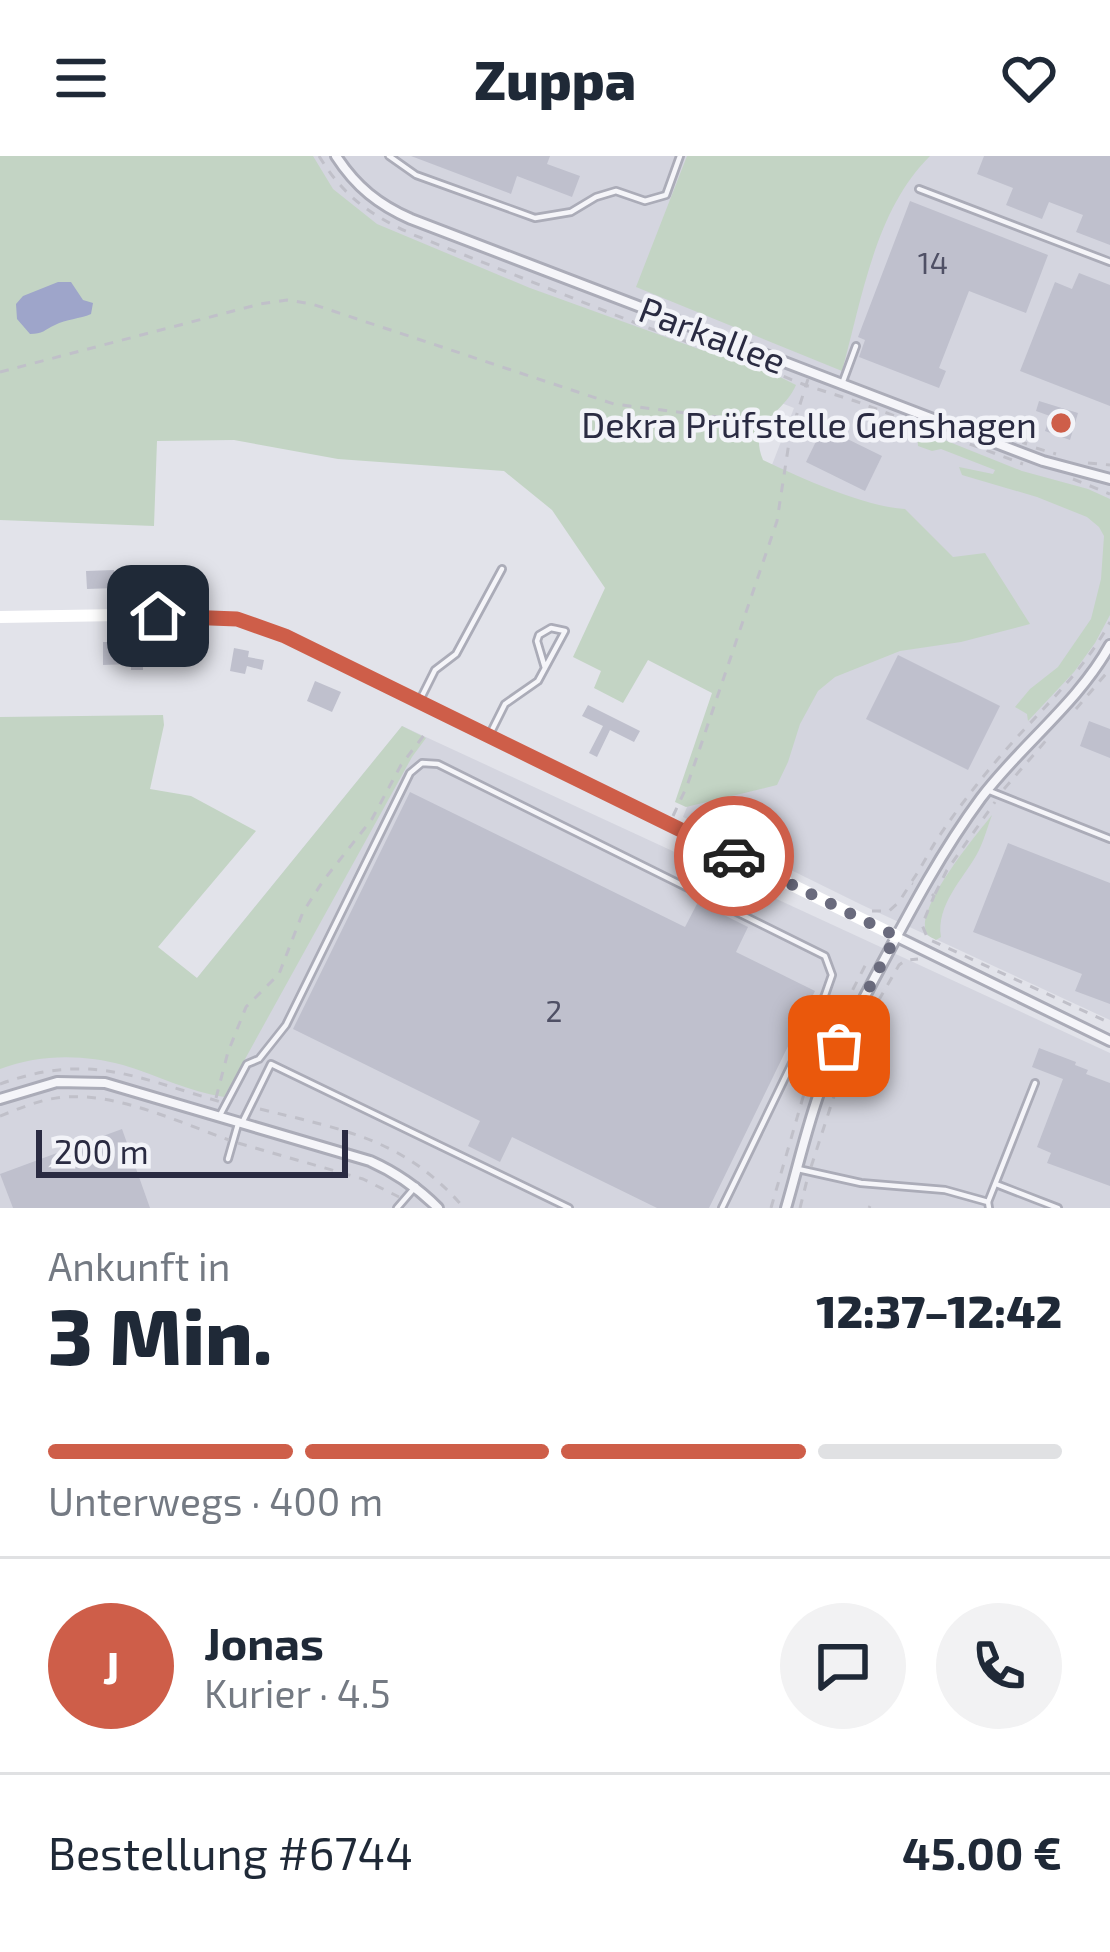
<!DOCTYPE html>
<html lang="de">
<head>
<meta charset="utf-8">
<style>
  :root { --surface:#fff; --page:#f2f2f3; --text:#1f2937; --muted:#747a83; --line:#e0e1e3; --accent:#ce5e49 }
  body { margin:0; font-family:"Exo 2",sans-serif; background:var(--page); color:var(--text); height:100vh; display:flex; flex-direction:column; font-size:45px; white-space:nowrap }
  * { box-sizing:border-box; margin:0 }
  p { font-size:39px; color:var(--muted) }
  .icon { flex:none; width:66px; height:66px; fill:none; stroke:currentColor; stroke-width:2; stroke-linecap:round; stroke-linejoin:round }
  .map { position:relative; height:1052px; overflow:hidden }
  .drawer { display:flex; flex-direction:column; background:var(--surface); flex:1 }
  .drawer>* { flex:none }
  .scale { position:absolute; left:36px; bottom:30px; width:312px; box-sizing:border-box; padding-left:12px; border:6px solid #2a2b42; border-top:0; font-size:33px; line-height:42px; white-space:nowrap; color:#2a2b42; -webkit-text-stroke:9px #f2f3f8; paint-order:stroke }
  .pin { position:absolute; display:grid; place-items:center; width:102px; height:102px; color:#fff; margin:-51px; border-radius:24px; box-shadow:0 6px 18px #0006 }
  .courier { position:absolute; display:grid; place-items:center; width:120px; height:120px; margin:-60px; border:9px solid #ce5e49; border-radius:50%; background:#fff; color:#222; box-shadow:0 3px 15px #0007 }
  .summary em { font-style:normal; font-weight:800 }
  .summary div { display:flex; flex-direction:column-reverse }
  .summary { display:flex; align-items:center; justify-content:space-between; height:204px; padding:0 48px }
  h1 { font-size:78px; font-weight:800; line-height:90px }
  .bar { display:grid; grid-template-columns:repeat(4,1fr); gap:18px 12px; align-content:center; height:144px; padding:0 48px }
  .bar i { height:15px; border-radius:9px; background:var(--line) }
  .bar .selected { background:var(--accent) }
  .bar p { grid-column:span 4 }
  .line { display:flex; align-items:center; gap:30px; padding:0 48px; border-top:3px solid var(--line) }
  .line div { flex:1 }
  .round { display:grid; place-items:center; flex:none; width:126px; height:126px; border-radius:63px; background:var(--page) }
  header { display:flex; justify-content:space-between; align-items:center; height:156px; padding:0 48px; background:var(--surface); font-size:54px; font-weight:800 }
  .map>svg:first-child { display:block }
  .built { fill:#d4d5df }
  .green { fill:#c3d4c4 }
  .water { fill:#9ea5ca }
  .building { fill:#bfc0cd }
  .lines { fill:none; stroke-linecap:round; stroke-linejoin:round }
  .lane-casing { stroke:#abacb8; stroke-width:10 }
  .street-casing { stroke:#abacb8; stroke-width:14 }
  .path { stroke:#c0c0c9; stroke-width:3; stroke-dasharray:9 9; stroke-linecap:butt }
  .lane { stroke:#f5f5f9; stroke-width:4.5 }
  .street { stroke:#f5f5f9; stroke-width:8 }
  .secondary { stroke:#fff; stroke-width:12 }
  .done { stroke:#6a6b7d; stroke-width:12; stroke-dasharray:0 21.6 }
  .route { stroke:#ce5e49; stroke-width:15 }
  .poi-dot { fill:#ce5e49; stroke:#f2f3f8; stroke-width:4.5 }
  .labels { text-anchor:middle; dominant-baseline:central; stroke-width:9; stroke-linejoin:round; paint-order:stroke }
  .number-label { font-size:30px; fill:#4f5065 }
  .street-label { font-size:36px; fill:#2a2b42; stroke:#f2f3f8 }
  .poi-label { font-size:36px; fill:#2a2b42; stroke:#f2f3f8; text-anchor:end }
</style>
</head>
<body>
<header><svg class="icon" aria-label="menu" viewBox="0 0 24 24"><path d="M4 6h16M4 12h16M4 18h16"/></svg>Zuppa<svg class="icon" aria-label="heart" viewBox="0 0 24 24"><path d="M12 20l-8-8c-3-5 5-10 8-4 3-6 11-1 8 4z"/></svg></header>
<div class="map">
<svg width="1110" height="1052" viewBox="0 0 1110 1052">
  <rect width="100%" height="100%" fill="#e2e3ea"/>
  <g class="built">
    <path d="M293 0H1110V864L862 749 683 661 695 631 770 314 794 252 345 73Z"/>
    <path d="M402 570 1110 897V1052H0V811L197 822Z"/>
  </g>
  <g class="green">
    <path d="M0 0H313L333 33 377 68 530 132 696 192 772 217 796 229C782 261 747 264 763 304 801 322 865 351 905 353L953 401 985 397 1030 468 961 486 900 495 835 521 818 535 800 568 788 606 777 629 686 651 675 646 712 537 648 504 623 547 594 532 601 515 573 501 605 432 552 354 504 315 338 303 234 284 157 285 154 370 0 364Z"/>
    <path d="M687 0H930C875 54 862 143 842 215L636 131Z"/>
    <path d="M917 273 1022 315 1088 333 1110 343V459L1095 487 1074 516 1028 565 1027 558 1015 551 1030 533 1058 511 1091 463 1101 423 1104 380 1099 371 1087 361 1037 341 962 319 959 311 993 318 995 314 941 293 932 295 918 290Z"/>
    <path d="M163 559 164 569 150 633 191 640 256 675 158 791 197 822 402 570 426 582 412 601 224 941C189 936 157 919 123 909 83 898 40 898 0 913V561Z"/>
    <path d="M992 659C987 672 984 685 977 698 963 723 936 749 941 781L936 784C929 780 925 779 925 770 924 742 975 680 992 659Z"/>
  </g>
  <path class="water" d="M58 126H71L83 144 93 147 91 158C80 163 66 163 55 169 44 174 43 178 30 178L17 163 16 148 23 140Z"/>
  <g class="building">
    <path d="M411 0H550L547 8 580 20 572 41 517 20 511 38Z"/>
    <path d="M984 0H1110V89L1076 76 1083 59 1049 46 1042 63 1006 49 1013 32 977 18Z"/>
    <path d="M910 45 1048 99 1026 157 969 135 939 212 946 215 939 232 859 201 865 184 858 181Z"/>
    <path d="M1079 117 1110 129V250L1020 215 1055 126 1072 133Z"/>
    <path d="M1039 245 1078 257 1070 284 1045 275 1050 260 1036 255Z"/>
    <path d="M823 271 882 300 865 335 806 306Z"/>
    <path d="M114 414 115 423H127L128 436H115V432L87 433 86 415Z"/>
    <path d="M129 484H138V492H143V514H131V508L103 509V486H129Z"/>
    <path d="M234 492 249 495 248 501 264 504 262 514 247 510 245 518 230 515Z"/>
    <path d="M898 499 1000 550 968 614 866 563Z"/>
    <path d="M315 525 341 536 332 556 307 545Z"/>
    <path d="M588 549 640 575 634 586 610 574 597 601 589 597 603 570 582 560Z"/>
    <path d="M1089 565 1110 573V602L1080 590Z"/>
    <path d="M410 636 685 771 698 746 748 771 736 796 815 835 709 1052H657L512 981 500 1006 468 990 480 965 293 873Z"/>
    <path d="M1008 687 1110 727V848L1075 835 1082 818 973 776Z"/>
    <path d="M1039 892 1076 906 1075 909 1088 914 1086 918 1110 927V1030L1047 1007 1051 997 1037 991 1063 923 1032 911Z"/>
    <path d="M122 973 150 1052H13L0 1018Z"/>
  </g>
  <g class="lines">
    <defs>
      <g id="lane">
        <path d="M389 0 416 19 535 62 571 56 596 41 616 35 645 45 666 39 680 0"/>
        <path d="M919 33 1110 106"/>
        <path d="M842 228 856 190"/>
        <path d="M419 546 435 514 456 498 502 413"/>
        <path d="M489 580 505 548 538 525 565 475 551 472 539 479 537 485 545 512"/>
        <path d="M987 634 1110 683"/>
        <path d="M219 961 247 908 259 903 286 869 410 617 422 607 438 608 825 800 832 819 825 839 722 1052"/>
        <path d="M242 967 271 908 569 1052"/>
        <path d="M228 1003 238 968"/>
        <path d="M798 1013 861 1027 945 1034 988 1046 989 1052"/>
        <path d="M996 1028 1058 1052"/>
        <path d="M988 1046 1035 927"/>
        <path d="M397 1052 416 1030"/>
      </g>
      <g id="street">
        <path d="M336 0C356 31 379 49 411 63L1043 305 1110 323"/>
        <path d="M897 781 1110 885"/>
        <path d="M0 943 57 926 105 927 370 1005C397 1017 417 1031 438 1052"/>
        <path d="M786 1052C798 1011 807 969 822 929 836 892 856 858 874 823 907 761 939 699 981 642 1021 589 1078 547 1110 489"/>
      </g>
    </defs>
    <use href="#lane" class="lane-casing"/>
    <use href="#street" class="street-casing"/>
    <g class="path">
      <path d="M319 0C344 41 370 59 414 79L638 168 701 191 721 195 805 229 855 245 1023 308"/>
      <path d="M0 216 260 148 287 144 312 148 614 248 741 264 790 280"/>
      <path d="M972 267 1027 288"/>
      <path d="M1036 292 1056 298"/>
      <path d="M1088 307 1110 309"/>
      <path d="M1073 323 1110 338"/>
      <path d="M1076 553 1110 513"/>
      <path d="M1004 633 1049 581"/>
      <path d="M673 660 687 630 777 365 790 280 808 223"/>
      <path d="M912 725C921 712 928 698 936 685 953 659 972 634 992 610 1032 561 1080 522 1110 466"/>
      <path d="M932 738 934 740 922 769 928 783 1110 867"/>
      <path d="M935 738 947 714 995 646"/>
      <path d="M872 755H889L899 746 911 727 913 728"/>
      <path d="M0 928C89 896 135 921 221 946"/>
      <path d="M216 942 228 896 246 851 279 818 303 756 323 725 372 663 401 609 428 574"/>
      <path d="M260 953C344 974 405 983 464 1052"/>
      <path d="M0 960C21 952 41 943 64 941 119 937 178 966 229 984"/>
      <path d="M238 987 363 1023 399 1041"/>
      <path d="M811 1011 836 934 872 856 899 809 906 804 918 803"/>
      <path d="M771 1052 810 917 869 802"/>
      <path d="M800 1052 808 1020"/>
      <path d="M869 1052 870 1050"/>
    </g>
    <use href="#lane" class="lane"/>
    <use href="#street" class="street"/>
    <path class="secondary" d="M0 461 121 459 218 462 237 463 285 480 896 780"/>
  </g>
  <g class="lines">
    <path class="done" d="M734 700 896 780 839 890"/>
    <path class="route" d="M158 460 237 463 285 480 734 700"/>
  </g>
  <circle class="poi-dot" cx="1061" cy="267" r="12"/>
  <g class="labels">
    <g class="number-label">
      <text x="933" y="106">14</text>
      <text x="554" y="854">2</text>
    </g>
    <g class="street-label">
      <text transform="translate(713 178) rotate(21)">Parkallee</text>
    </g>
    <g class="poi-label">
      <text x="1037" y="267">Dekra Prüfstelle Genshagen</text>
    </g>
  </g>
</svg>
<div class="scale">200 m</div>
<div class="pin" style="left:839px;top:890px;background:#ea580c"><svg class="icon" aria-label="bag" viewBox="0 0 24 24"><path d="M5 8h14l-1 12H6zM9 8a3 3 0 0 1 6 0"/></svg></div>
<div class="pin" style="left:158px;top:460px;background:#1f2937"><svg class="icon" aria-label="home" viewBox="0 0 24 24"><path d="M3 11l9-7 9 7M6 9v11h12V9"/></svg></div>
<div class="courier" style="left:734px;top:700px"><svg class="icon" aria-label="car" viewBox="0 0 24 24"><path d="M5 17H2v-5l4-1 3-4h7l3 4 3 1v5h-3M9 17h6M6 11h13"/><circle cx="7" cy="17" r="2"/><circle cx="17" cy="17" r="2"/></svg></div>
</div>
<section class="drawer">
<div class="summary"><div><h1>3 Min.</h1><p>Ankunft in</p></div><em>12:37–12:42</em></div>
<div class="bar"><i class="selected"></i><i class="selected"></i><i class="selected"></i><i></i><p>Unterwegs · 400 m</p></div>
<div class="line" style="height:216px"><b class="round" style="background:var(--accent);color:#fff">J</b><div><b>Jonas</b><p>Kurier · 4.5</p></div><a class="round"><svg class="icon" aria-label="chat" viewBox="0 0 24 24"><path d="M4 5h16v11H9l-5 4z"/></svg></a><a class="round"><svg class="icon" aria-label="phone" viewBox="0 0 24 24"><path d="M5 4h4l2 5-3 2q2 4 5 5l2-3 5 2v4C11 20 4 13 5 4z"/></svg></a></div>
<div class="line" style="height:156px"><div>Bestellung #6744</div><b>45.00 €</b></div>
</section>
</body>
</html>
